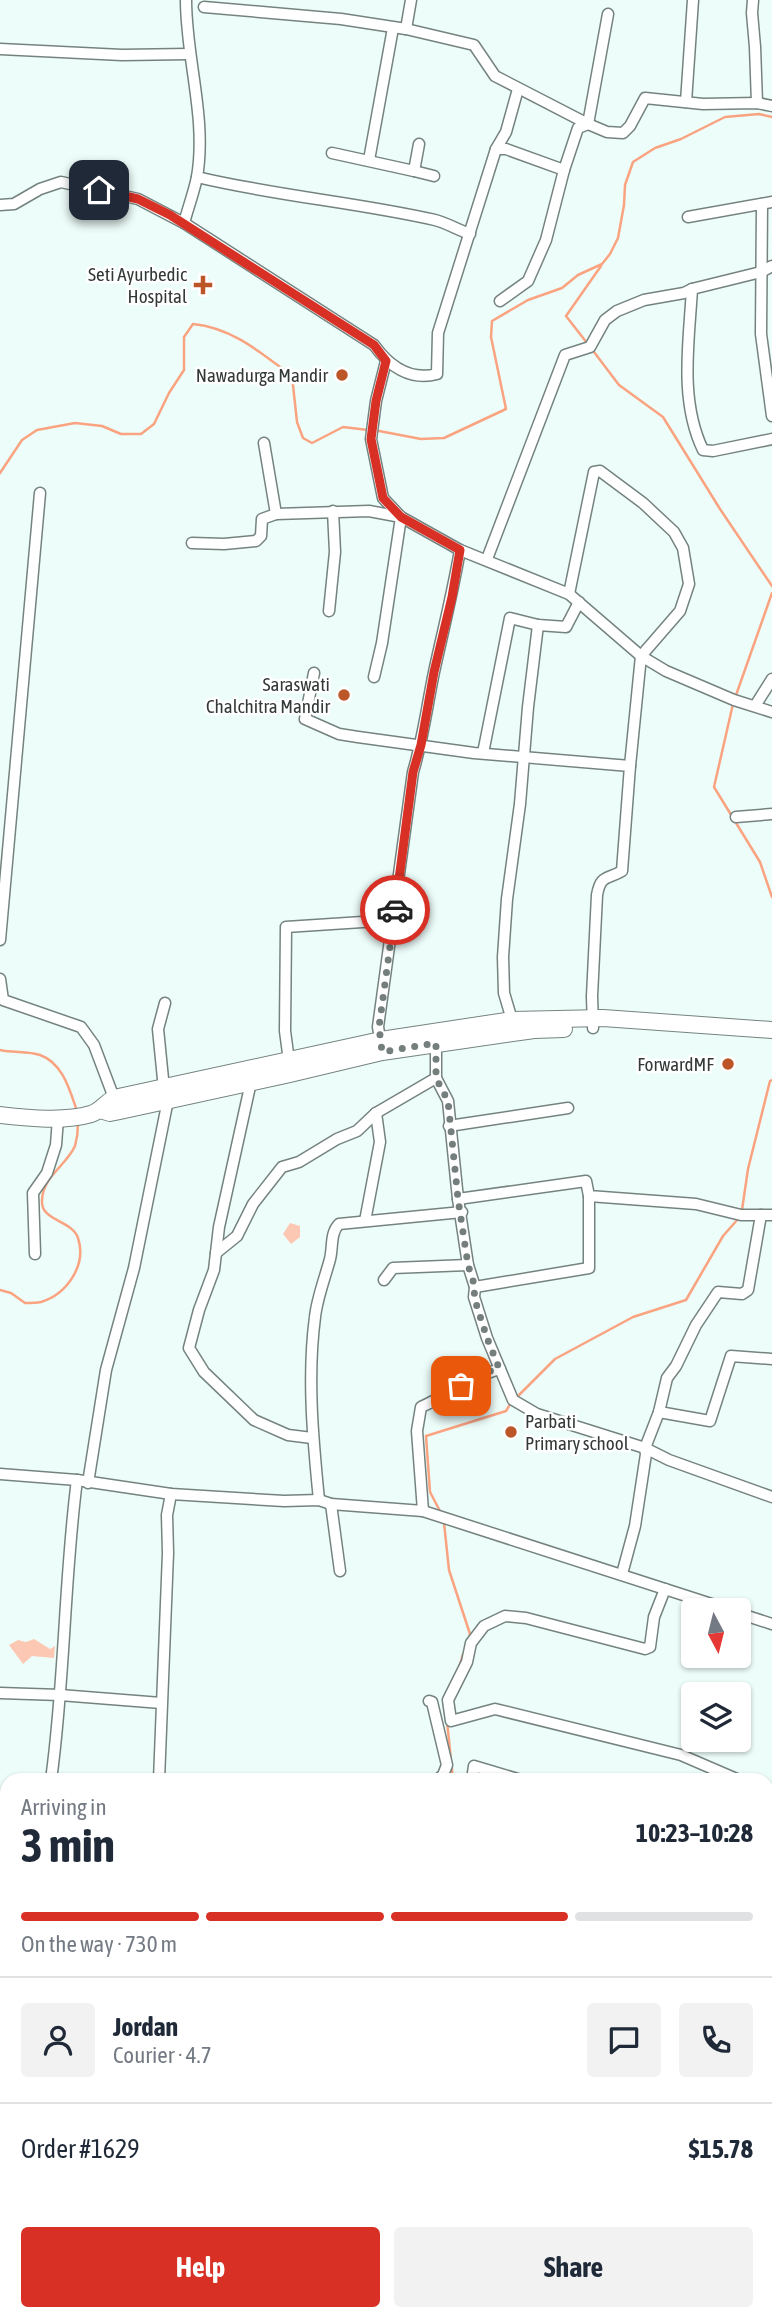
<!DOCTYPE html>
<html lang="en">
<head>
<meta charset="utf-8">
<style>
  :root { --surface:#fff; --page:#f2f2f3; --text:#1f2937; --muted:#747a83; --line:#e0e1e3; --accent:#d93025 }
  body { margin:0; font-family:"Asap Condensed",sans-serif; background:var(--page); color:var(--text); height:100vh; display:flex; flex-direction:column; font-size:26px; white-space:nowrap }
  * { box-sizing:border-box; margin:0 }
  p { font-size:23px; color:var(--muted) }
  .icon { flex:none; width:38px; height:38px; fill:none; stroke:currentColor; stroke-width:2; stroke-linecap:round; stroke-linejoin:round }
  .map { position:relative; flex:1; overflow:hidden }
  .details { position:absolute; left:0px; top:1773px; width:774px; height:548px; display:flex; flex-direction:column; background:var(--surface); border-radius:21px 21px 0 0; box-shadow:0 2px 5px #0004 }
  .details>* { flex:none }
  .needle { width:46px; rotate:173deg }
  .tools { position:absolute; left:681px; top:1598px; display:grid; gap:14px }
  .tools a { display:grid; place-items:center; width:70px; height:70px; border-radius:7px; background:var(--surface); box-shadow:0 2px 5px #0004; font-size:35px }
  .pin { position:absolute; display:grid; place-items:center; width:60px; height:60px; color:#fff; margin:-30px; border-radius:14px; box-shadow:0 4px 10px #0006 }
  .courier { position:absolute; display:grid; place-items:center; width:70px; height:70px; margin:-35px; border:5px solid #d93025; border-radius:50%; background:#fff; color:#222; box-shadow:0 2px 9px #0007 }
  .summary em { font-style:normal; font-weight:700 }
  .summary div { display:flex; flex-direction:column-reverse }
  .summary { display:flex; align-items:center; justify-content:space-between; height:119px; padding:0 21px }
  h1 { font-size:46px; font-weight:700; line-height:52px }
  .bar { display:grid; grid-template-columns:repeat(4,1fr); gap:10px 7px; align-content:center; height:84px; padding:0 21px }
  .bar i { height:9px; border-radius:5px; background:var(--line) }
  .bar .selected { background:var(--accent) }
  .bar p { grid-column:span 4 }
  .line { display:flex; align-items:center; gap:18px; padding:0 21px; border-top:2px solid var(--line) }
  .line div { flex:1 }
  .round { display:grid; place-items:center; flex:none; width:74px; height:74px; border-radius:7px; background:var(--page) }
  .primary-button { display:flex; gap:14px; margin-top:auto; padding:14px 21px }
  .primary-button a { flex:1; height:80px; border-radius:7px; background:var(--accent); color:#fff; font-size:28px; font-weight:700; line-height:80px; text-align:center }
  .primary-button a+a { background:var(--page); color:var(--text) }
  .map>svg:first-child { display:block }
  .built { fill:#d9f1ec }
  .green { fill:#fdc8b3 }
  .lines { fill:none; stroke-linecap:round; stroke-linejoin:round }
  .stream { stroke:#faa380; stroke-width:2.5 }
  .street-casing { stroke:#758380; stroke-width:13 }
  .primary-casing { stroke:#758380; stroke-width:18 }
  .street { stroke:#fff; stroke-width:10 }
  .primary { stroke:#fff; stroke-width:16 }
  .done { stroke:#747e7c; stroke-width:7; stroke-dasharray:0 12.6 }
  .route { stroke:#d93025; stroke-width:9 }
  .poi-dot { fill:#bc5628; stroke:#fff; stroke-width:2.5 }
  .labels { text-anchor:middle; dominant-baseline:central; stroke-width:5; stroke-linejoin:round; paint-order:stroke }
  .poi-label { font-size:19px; fill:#333938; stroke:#fff; text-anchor:end }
</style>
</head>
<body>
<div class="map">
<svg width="772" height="2319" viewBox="0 0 772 2319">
  <rect width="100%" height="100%" fill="#edfdfa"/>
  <path class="built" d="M202 275 213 282 204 295 194 288Z"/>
  <g class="green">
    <path d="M290 1223 300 1226V1237L291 1244 283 1234Z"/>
    <path d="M34 1639 50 1649 55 1646 54 1658 32 1656 23 1664 9 1645 18 1640 26 1642Z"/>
  </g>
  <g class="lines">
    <g class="stream">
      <path d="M587 343 566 316 601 266"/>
      <path d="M591 348 619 385 663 417 720 509 772 586"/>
      <path d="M374 430 421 439 444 438 506 409 491 337 492 321 528 300 562 288 578 275 602 264 610 254 618 238 624 205 625 185 633 162 655 148 681 139 725 117 759 114 772 117"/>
      <path d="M0 473 22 440 37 430 75 423 102 426 121 434H141L154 424 169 393 184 370V337L193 324C233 328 261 353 292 376L297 422 303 438 312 443 343 427 368 430"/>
      <path d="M735 698 772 593"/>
      <path d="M733 704 714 787 760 862 772 897"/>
      <path d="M0 1050C13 1053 28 1051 40 1055 63 1063 70 1091 77 1111"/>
      <path d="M742 1210 748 1169 770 1081 772 1080"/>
      <path d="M0 1290 11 1293 25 1303C30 1303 36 1303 41 1302 67 1294 87 1265 78 1238 72 1220 41 1221 42 1201 42 1177 66 1166 75 1146 77 1139 78 1132 78 1124"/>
      <path d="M517 1397 555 1359 633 1317 686 1300 723 1236 738 1219"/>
      <path d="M441 1513 430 1492 426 1436 506 1411 512 1401"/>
      <path d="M444 1523 449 1570 470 1634 469 1638"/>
      <path d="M459 1668 463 1654"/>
      <path d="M447 1721 453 1780"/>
    </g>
    <defs>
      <g id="street">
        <path d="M186 0C186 59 207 118 197 177 194 192 188 208 184 223L374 345C389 366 410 381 437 374L438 333 496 149 506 132 518 89"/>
        <path d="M753 0 752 13 755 47 757 103"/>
        <path d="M204 7 341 19 406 29 474 45 495 76 588 124 607 132 623 133 630 126 645 98 703 104 757 103 772 106"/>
        <path d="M406 29 411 0"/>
        <path d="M0 49 122 55 189 54"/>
        <path d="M686 102 693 0"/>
        <path d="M496 149H506L564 170 578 128 588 124 608 14"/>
        <path d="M332 153 414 171 419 144"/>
        <path d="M369 160 393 28"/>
        <path d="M414 171 434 176"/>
        <path d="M197 177C276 196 356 202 435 220 447 223 458 230 470 234"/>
        <path d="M762 204 761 334 772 416"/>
        <path d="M0 205 14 204 40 189 61 182 138 199 184 223"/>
        <path d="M688 217 772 202"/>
        <path d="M772 266 761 272 692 289C689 342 679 400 703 450L713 451 772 439"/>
        <path d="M500 301 528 281 546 240 564 170"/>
        <path d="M386 361 376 401 371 439 383 498 401 517 460 550 569 594 641 656 666 671 734 700 772 712"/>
        <path d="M264 443 276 514"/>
        <path d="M192 543 224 544 256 541 261 536 262 519 276 514 369 511 401 517 382 643 374 677"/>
        <path d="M487 559 565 355 590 347 605 320 617 311 644 300 684 293 692 289"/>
        <path d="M569 594 594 472 600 471 643 503 674 532 683 548 689 584 680 611 641 656 630 766"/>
        <path d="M329 611 335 552 333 511"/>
        <path d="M314 673 305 719 339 734 358 737 474 753 630 766 622 871C607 880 601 874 597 895L592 996 593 1028"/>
        <path d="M755 706 772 679"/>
        <path d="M483 753 510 618 538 625 566 627 579 602"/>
        <path d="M736 817 772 814"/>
        <path d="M0 940 40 493"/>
        <path d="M0 979 3 1000 81 1027 94 1045 114 1098"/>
        <path d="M512 1020 504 993 503 957 507 899 520 804 528 707 538 625"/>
        <path d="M436 1043V1078L448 1101 458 1199 468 1265 475 1287 474 1297 487 1338 513 1400 537 1414 645 1448 669 1460 772 1497"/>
        <path d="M381 1044 378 1027 413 772C423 739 427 706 434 672 443 631 453 591 460 550"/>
        <path d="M289 1061 285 1031 286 927 393 920"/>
        <path d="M251 1082 219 1227 214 1270 199 1310 189 1348 204 1372 254 1420 288 1435 312 1438"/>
        <path d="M449 1126 568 1108"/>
        <path d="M458 1199 586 1181 589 1196 696 1204 741 1215H772"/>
        <path d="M365 1221 380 1142 376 1113"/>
        <path d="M216 1253 237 1236 253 1204 282 1167 299 1162 337 1139 357 1131 376 1113 436 1078"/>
        <path d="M35 1254 33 1193 47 1173 56 1145 58 1118"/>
        <path d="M384 1280 393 1268 468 1265"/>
        <path d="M475 1287 589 1268V1196"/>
        <path d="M659 1412 667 1378 676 1366 696 1325 718 1292 742 1294 748 1290 761 1215"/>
        <path d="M0 1474 77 1480 171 1494 284 1501 319 1500 331 1504 423 1511 730 1610"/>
        <path d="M88 1483 106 1370 134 1268 168 1100 163 1079 158 1029 165 1003"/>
        <path d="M319 1500C313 1440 307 1377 315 1317 317 1298 325 1278 330 1259 333 1248 330 1233 339 1224L462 1212"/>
        <path d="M331 1504 340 1571"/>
        <path d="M423 1511 417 1431 421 1407C448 1395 471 1377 500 1369"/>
        <path d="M622 1574 635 1526 646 1454 645 1448 659 1412 710 1421 731 1356 772 1359"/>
        <path d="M665 1589 654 1617 650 1647 645 1649 526 1618 505 1616 484 1626 471 1643 467 1662 448 1700 451 1721 495 1709 681 1755 739 1780"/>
        <path d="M738 1613 772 1624"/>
        <path d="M0 1693 60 1695 161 1703"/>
        <path d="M429 1701 432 1702 447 1765 443 1775 437 1780"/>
        <path d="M51 1780C65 1680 64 1579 77 1480"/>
        <path d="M159 1780 168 1553 167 1515 171 1494"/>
        <path d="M472 1780 474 1766 521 1780"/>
        <path d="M766 1796 772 1800"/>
        <path d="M766 1842 772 1820"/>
        <path d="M0 1851 7 1853"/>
        <path d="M0 1894 7 1895"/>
        <path d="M0 1962 7 1963"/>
        <path d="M0 2156 7 2102"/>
        <path d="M0 2261 7 2262"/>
        <path d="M342 2314 373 2319"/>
        <path d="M536 2314H540"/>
        <path d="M124 2319 126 2314"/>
        <path d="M592 2319V2314"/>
      </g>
      <g id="primary">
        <path d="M100 1110 110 1113 120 1111 290 1074 382 1052 534 1030 564 1029"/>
        <path d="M0 1115C28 1118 64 1122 91 1114 101 1111 105 1103 114 1098L381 1040 512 1020 603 1018 772 1030"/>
      </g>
    </defs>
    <use href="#street" class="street-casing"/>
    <use href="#primary" class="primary-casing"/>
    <use href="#street" class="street"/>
    <use href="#primary" class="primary"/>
  </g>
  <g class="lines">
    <path class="done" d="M395 910 379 1027 382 1052 436 1043V1078L448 1101 458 1199 468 1265 475 1287 474 1297 487 1338 499 1368 481 1374 461 1386"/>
    <path class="route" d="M99 190 138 199 170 215 374 345 386 361 376 401 371 439 383 498 401 517 460 550 452 597 434 672 421 745 413 772 395 910"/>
  </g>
  <g class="poi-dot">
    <path d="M199.5 274.5h7v7h7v7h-7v7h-7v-7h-7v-7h7z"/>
    <circle cx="342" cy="375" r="7"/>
    <circle cx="344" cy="695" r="7"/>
    <circle cx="728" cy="1064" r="7"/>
    <circle cx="511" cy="1432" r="7"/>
  </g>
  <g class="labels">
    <g class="poi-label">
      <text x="187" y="274">Seti Ayurbedic<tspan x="187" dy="22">Hospital</tspan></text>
      <text x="328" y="375">Nawadurga Mandir</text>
      <text x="330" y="684">Saraswati<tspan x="330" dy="22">Chalchitra Mandir</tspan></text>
      <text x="714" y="1064">ForwardMF</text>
      <text x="525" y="1421" text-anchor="start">Parbati<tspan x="525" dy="22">Primary school</tspan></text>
    </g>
  </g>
</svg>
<div class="tools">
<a><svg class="needle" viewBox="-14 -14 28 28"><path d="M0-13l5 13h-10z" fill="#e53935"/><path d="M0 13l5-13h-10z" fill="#747a83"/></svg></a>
<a><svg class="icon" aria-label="layers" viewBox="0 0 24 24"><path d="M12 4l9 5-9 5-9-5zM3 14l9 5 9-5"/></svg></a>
</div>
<div class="pin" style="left:461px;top:1386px;background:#ea580c"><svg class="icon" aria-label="bag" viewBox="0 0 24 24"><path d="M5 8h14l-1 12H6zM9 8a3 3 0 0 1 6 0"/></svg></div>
<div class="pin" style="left:99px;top:190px;background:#1f2937"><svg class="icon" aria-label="home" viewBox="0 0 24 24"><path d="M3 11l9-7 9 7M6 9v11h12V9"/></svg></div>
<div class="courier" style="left:395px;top:910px"><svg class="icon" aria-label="car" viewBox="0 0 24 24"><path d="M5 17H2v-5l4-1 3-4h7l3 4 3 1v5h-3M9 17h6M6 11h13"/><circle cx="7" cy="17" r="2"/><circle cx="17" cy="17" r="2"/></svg></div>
<section class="details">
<div class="summary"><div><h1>3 min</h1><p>Arriving in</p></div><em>10:23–10:28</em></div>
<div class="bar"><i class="selected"></i><i class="selected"></i><i class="selected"></i><i></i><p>On the way · 730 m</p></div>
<div class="line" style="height:126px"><a class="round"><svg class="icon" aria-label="person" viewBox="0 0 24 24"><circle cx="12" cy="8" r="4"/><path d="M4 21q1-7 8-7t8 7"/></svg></a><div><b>Jordan</b><p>Courier · 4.7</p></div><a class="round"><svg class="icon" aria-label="chat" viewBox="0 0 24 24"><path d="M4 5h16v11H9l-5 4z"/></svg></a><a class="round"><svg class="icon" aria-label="phone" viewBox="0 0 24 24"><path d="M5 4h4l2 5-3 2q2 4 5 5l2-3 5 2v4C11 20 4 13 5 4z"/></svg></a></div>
<div class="line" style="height:91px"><div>Order #1629</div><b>$15.78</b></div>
<div class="primary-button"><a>Help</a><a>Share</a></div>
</section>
</div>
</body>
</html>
